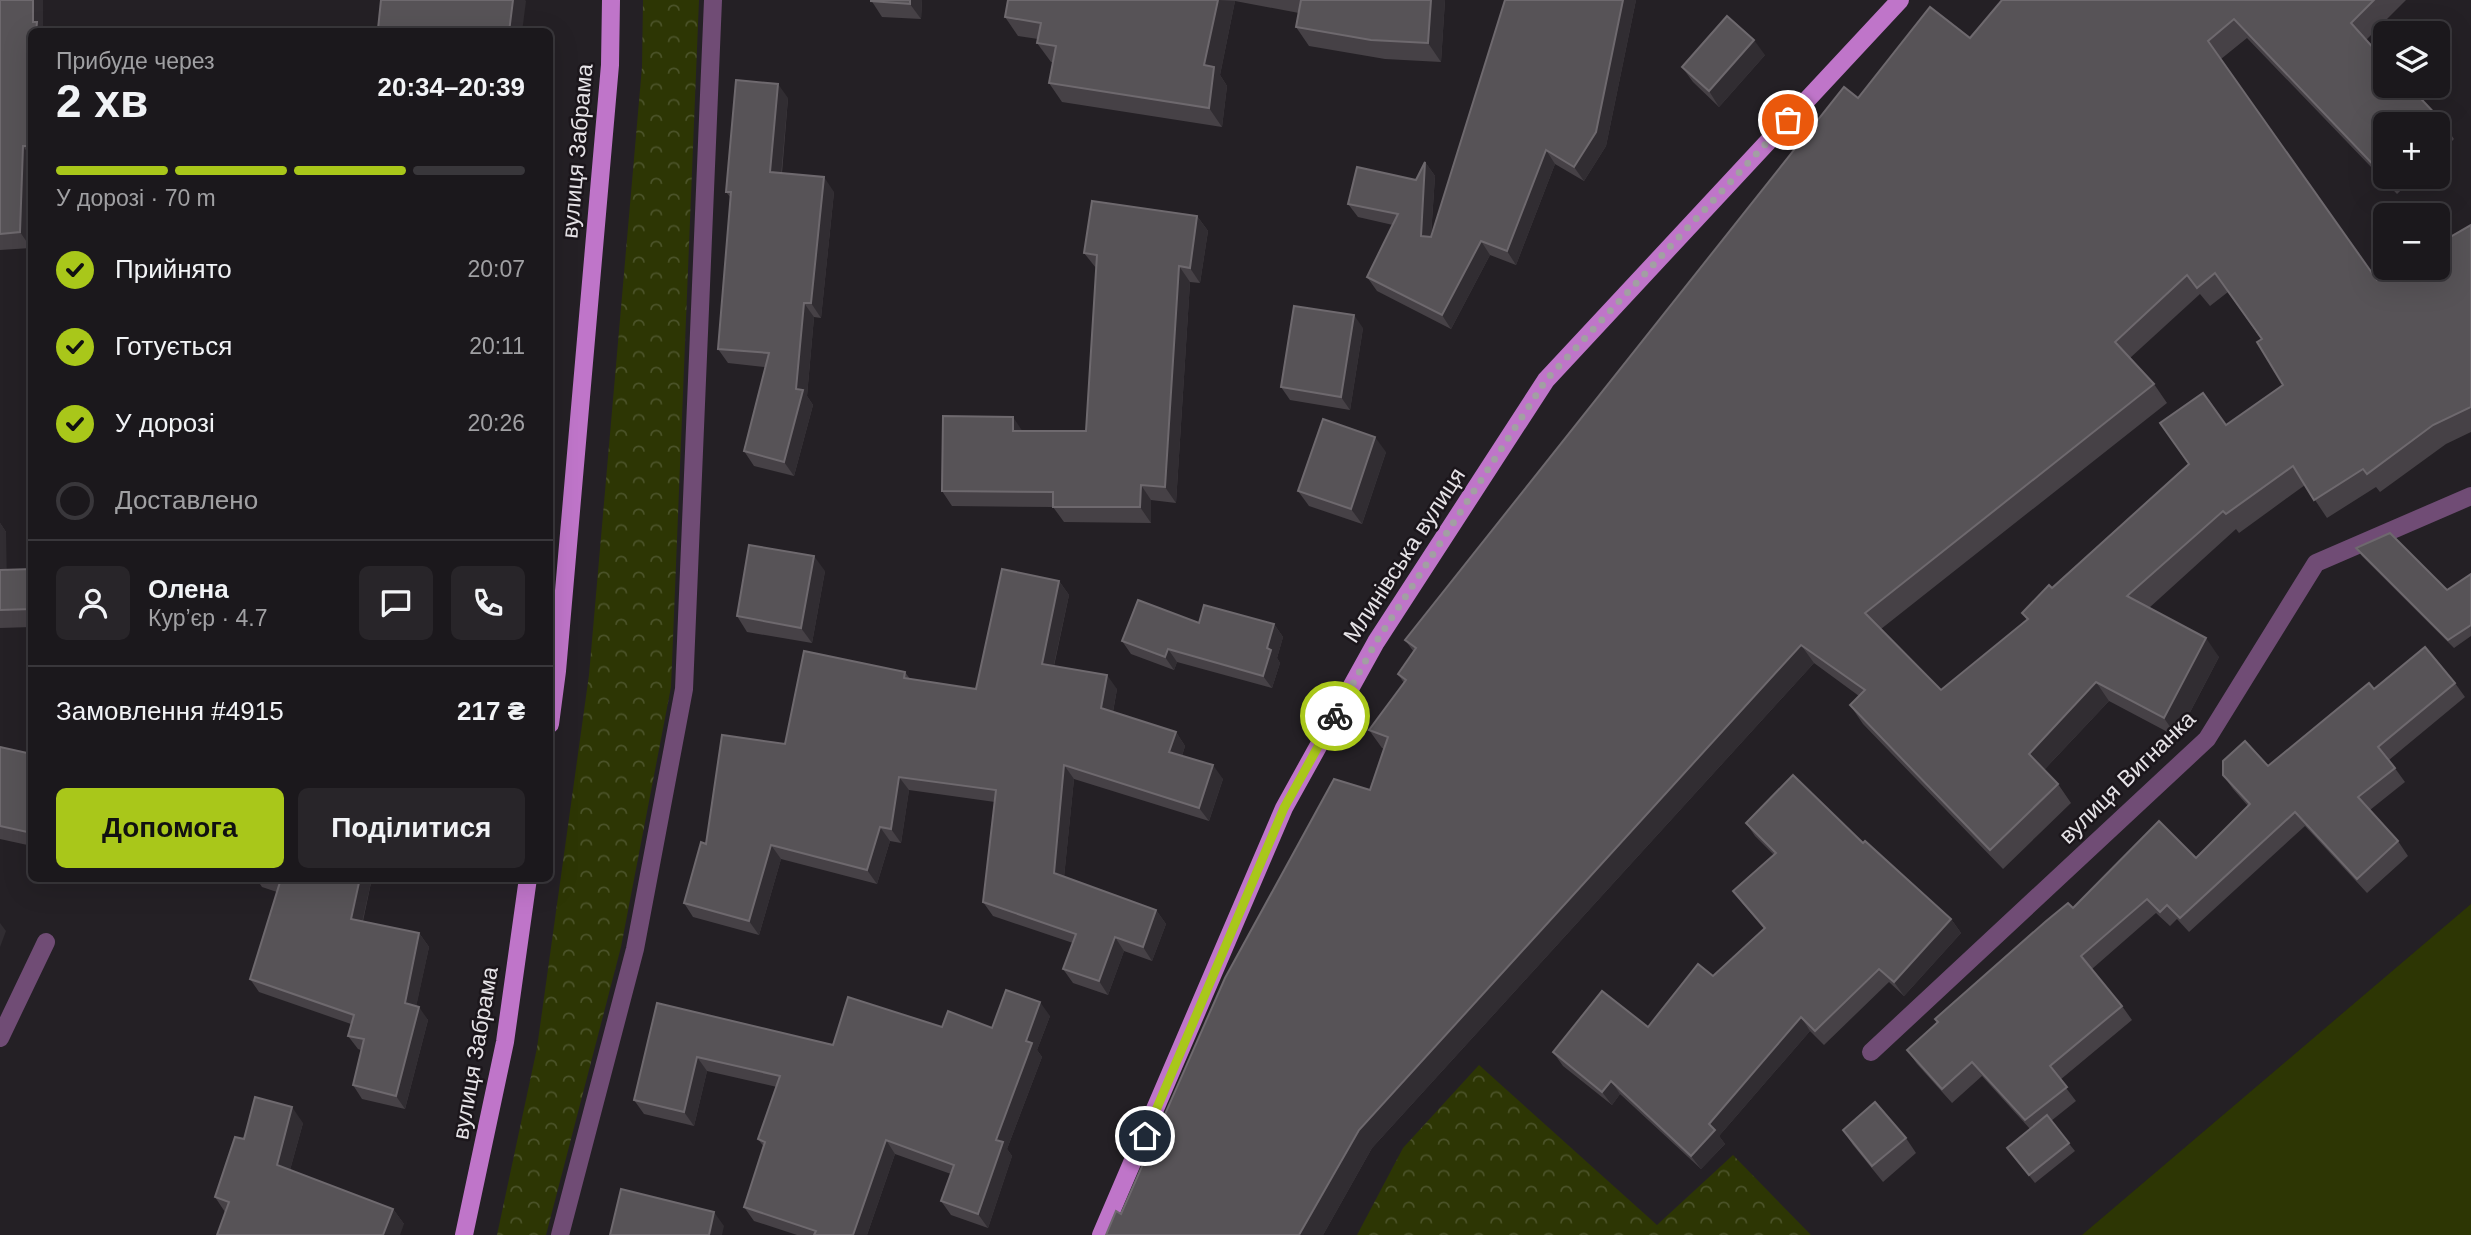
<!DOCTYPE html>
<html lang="uk">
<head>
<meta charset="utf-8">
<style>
  :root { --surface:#1b181c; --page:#282529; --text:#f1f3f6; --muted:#a0a0a3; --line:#39373b; --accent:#a9c71a }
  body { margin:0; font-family:Helvetica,sans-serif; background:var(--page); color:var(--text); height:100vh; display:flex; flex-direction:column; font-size:26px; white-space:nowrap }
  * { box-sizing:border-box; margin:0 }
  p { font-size:23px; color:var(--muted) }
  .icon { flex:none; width:38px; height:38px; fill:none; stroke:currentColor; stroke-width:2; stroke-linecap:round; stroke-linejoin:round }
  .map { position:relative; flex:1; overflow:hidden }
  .sheet { position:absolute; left:28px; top:28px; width:525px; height:854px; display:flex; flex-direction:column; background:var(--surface); border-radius:10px; box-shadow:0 7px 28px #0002,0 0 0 2px var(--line) }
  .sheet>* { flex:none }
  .tools { position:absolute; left:2373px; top:21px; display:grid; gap:14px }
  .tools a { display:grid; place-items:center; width:77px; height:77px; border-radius:10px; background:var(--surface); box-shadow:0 7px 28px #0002,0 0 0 2px var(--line); font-size:35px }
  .pin { position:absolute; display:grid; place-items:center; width:60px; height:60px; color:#fff; margin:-30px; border:4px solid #fff; border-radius:50%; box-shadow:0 2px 7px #0007 }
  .courier { position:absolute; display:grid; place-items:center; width:70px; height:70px; margin:-35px; border:5px solid #a9c71a; border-radius:50%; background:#fff; color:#222; box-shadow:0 2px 9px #0007 }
  .head em { font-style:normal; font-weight:700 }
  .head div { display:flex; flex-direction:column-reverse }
  .head { display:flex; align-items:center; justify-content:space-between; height:119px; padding:0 28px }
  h1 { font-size:46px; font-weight:700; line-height:52px }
  .bar { display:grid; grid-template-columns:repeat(4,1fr); gap:10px 7px; align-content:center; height:84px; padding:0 28px }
  .bar i { height:9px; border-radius:5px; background:var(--line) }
  .bar .active { background:var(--accent) }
  .bar p { grid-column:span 4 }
  .line { display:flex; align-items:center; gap:18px; padding:0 28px; border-top:2px solid var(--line) }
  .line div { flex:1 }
  .round { display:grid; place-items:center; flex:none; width:74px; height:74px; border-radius:10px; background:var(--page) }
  ol { padding:0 28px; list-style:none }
  li { display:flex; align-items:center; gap:21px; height:77px }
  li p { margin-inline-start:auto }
  li .icon { padding:7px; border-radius:50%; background:var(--accent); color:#111; stroke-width:4 }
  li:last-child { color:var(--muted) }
  li i { width:38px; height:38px; border:4px solid var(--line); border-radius:50% }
  .cta { display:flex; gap:14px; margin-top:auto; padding:14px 28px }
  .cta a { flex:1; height:80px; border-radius:10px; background:var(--accent); color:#111; font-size:28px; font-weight:700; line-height:80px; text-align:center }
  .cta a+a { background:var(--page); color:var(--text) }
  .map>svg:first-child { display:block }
  .forest { fill:url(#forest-crowns) }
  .garden { fill:#2d3604 }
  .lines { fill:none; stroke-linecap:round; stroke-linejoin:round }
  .minor { stroke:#704c75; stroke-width:18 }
  .major { stroke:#bf75c9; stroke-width:18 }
  .wall { fill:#464146; fill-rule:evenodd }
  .shaded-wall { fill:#312d32 }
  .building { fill:#575357; stroke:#6e696e; stroke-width:2; fill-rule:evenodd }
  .done { stroke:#a29fa3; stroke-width:7; stroke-dasharray:0 12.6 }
  .route { stroke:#a9c71a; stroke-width:9 }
  .labels { text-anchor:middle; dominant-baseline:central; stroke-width:5; stroke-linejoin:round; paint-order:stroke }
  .street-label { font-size:23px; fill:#e6e3e7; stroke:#1b161b }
</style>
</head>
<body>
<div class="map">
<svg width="2471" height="1235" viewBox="0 0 2471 1235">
  <defs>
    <pattern id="forest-crowns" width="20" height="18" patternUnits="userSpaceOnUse" patternTransform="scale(1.75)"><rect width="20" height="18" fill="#2d3604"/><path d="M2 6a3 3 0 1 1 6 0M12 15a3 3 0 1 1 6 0" fill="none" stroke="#4b5329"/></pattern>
  </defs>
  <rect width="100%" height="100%" fill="#242025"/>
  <g class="forest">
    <path d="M643 0H699L671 687 621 947 546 1235H497L537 1048 589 675 642 67Z"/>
    <path d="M1479 1065 1657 1225 1733 1155 1811 1235H1357L1403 1148Z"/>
  </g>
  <path class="garden" d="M2471 904V1235H2082Z"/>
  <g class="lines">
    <g class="minor">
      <path d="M0 1038 46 942"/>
      <path d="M1871 1052 2207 739 2316 563 2471 496"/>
      <path d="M560 1235 635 949 684 689 713 0"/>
    </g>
    <g class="major">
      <path d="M550 724 557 671 610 65 611 0"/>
      <path d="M464 1235 505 1042 528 878"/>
      <path d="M1101 1235 1284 808 1376 642 1546 380 1900 0"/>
    </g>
  </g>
  <g class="wall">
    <path d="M0 0H43V32H32L31 248 0 250Z"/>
    <path d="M871 0H922L921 19 882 17Z"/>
    <path d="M1008 0H1445L1441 62 1385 59 1309 46 1296 27 1299 13 1235 1 1220 75 1227 86 1222 127 1062 102 1049 83 1053 62H1051L1037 43 1038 39 1018 36 1005 17Z"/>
    <path d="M1505 0H1636L1606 146 1584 181 1555 164 1516 265 1490 255 1451 329 1377 291 1367 277 1393 225 1358 217 1348 204 1416 180 1425 162 1435 176 1431 236Z"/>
    <path d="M2002 0H2406L2366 40 2441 120 2454 139 2438 155V124H2385V177H2415L2397 194 2247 38 2221 59 2377 280 2471 225V432L2446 444 2380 492 2376 487 2327 518 2305 485 2239 533 2236 529 2149 608 2219 657 2177 737 2109 701 2044 770 2058 784 2071 803 2003 869 1863 724 1850 705 1859 696 1814 663 1372 1148 1323 1235H1106L1121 1214 1370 790 1384 749 1382 748 1369 730 1404 683 1398 674 1414 652 1405 640 1858 98 1970 38ZM2228 292 2261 339 2283 385 2226 425 2189 464 2052 588 2022 613 2027 620 1941 690 1881 629 2167 403 2154 384 2130 358 2200 294 2210 306Z"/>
    <path d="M1765 55 1719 107 1693 82 1682 67Z"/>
    <path d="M788 98 782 173 834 192 821 318 814 317 807 396 813 405 794 476 754 466 744 451 765 367 728 363 718 349 731 198 726 192Z"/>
    <path d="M1197 216 1208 231 1200 283 1190 282 1176 503 1151 500V523L1064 522 1053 507 952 506 942 491 1023 431H1086L1096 268 1084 253Z"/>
    <path d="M1363 328 1350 410 1290 400 1281 387Z"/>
    <path d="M1386 452 1362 524 1309 506 1298 491Z"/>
    <path d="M0 523 6 532V570L32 569V627L0 628Z"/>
    <path d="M2356 548 2447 590 2471 574V636L2454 648 2362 556Z"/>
    <path d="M825 571 812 643 747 632 737 616Z"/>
    <path d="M1059 581 1069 595 1054 666 1117 689 1113 712 1176 732 1185 746 1182 756 1223 779 1209 821 1074 779 1064 877 1156 910 1166 924 1152 961 1124 951 1108 995 1073 983 1063 969 1073 943 993 916 983 902 995 802 909 790 901 843 890 841 877 884 781 859 759 935 693 917 684 903 706 844 785 744 905 672 910 679 976 689Z"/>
    <path d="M1199 623 1274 624 1283 637 1277 658 1280 663 1272 688 1177 662 1174 670 1131 654 1122 641Z"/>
    <path d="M2455 683 2465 697 2389 760 2405 782 2370 810 2398 841 2408 856 2367 893 2305 826 2189 932 2177 919 2170 926 2156 913 2092 969 2122 1006 2132 1020 2060 1080 2076 1101 2051 1121 2075 1151 2035 1183 2007 1148 2030 1129 1982 1076 1952 1103 1917 1064 1907 1050 1938 1023 1935 1019 2073 908 2196 858 2248 806 2233 789 2223 775 2268 766 2374 689Z"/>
    <path d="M0 747 32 754V846L0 839Z"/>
    <path d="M1746 823 1863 843 1951 919 1961 933 1904 996 1889 982 1824 1045 1810 1031 1719 1136 1725 1144 1701 1169 1620 1094 1612 1105 1563 1066 1553 1052 1648 1027 1713 976 1764 929 1743 904 1733 891 1774 855 1755 836Z"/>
    <path d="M256 878H372L363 921 419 933 429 947 416 1006 428 1020 405 1109 362 1099 353 1085 361 1050 358 1049 348 1036 351 1024 259 992 250 979 277 892 262 887Z"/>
    <path d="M657 1003 833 1045 942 1027 992 1028 1050 1016 1037 1050 1042 1057 1007 1149 1012 1156 988 1228 951 1215 941 1201 951 1174 895 1154 867 1235H797L754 1221 744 1207 764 1147 758 1139 777 1087 707 1071 694 1126 644 1114 634 1100Z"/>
    <path d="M303 1123 290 1170 393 1209 404 1224 225 1212 215 1197 244 1139Z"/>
    <path d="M1843 1130 1906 1138 1916 1153 1883 1182 1853 1145Z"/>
  </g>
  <g class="shaded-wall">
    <path d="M33 0H43V32H36L33 22Z"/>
    <path d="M513 0H525L526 1 522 32H509Z"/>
    <path d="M910 0H922L921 19 910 4Z"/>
    <path d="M1218 0 1235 1 1220 75 1227 86 1222 127 1209 108 1204 65Z"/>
    <path d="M1431 0H1445L1441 62 1428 43Z"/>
    <path d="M1623 0H1636L1606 146 1584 181 1574 167Z"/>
    <path d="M1754 40 1765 55 1719 107 1709 91Z"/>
    <path d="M778 84 788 98 780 187 770 172Z"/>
    <path d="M23 146 32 159 31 248 20 232Z"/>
    <path d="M1546 150 1555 164 1516 265 1507 251Z"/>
    <path d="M1425 162 1435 176 1430 250 1421 236Z"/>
    <path d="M824 177 834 192 821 318 811 303Z"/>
    <path d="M1197 216 1208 231 1200 283 1190 268Z"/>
    <path d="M1481 241 1490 255 1451 329 1442 315Z"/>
    <path d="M1179 266 1190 282 1176 503 1165 487Z"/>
    <path d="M804 303 814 317 807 396 813 405 794 476 784 462 796 389Z"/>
    <path d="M1354 315 1363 328 1350 410 1341 397Z"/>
    <path d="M1013 417 1023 432 1013 431Z"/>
    <path d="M1375 437 1386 452 1362 524 1351 509Z"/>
    <path d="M1141 485 1151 500V523L1140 507Z"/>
    <path d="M0 523 6 532 7 588 0 579Z"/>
    <path d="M814 556 825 571 812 643 801 628Z"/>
    <path d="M1059 581 1069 595 1051 678 1042 664Z"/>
    <path d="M1274 624 1283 637 1277 658 1280 663 1272 688 1263 676 1267 648Z"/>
    <path d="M2206 638 2219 657 2177 737 2164 718Z"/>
    <path d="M1801 645 1814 663 1372 1148 1323 1235H1299L1359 1130Z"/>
    <path d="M1168 649 1177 662 1174 670 1165 657Z"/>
    <path d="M1107 675 1117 689 1111 722 1101 708Z"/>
    <path d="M2096 682 2109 701 2042 772 2029 754Z"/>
    <path d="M1176 732 1185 746 1179 765 1169 752Z"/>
    <path d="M1064 765 1074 779 1063 887 1054 873Z"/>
    <path d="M1213 765 1223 779 1209 821 1199 808Z"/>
    <path d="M899 777 909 790 901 843 891 829Z"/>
    <path d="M880 827 890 841 877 884 867 870Z"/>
    <path d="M771 845 781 859 759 935 749 921Z"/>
    <path d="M360 878H372L360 932 351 919Z"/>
    <path d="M1156 910 1166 924 1152 961 1143 947Z"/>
    <path d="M1951 919 1961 933 1904 996 1894 982Z"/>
    <path d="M0 923 6 931 0 947Z"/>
    <path d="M419 933 429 947 414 1017 405 1003Z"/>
    <path d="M1115 937 1124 951 1108 995 1099 981Z"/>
    <path d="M1040 1002 1050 1016 1037 1050 1042 1057 1007 1149 1012 1156 988 1228 978 1214 996 1140 1026 1041Z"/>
    <path d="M419 1007 428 1020 405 1109 396 1096Z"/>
    <path d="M1801 1017 1810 1031 1719 1136 1725 1144 1701 1169 1691 1156 1709 1124Z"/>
    <path d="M697 1057 707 1071 694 1126 684 1112Z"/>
    <path d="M1611 1081 1620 1094 1612 1105 1602 1092Z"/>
    <path d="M292 1107 303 1123 287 1181 277 1165Z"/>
    <path d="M886 1140 895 1154 867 1235H853Z"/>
    <path d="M393 1209 404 1224 400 1235H383Z"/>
    <path d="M714 1212 724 1226 722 1235H709Z"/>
  </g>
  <g class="building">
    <path d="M0 0H33V22H37L36 32H32V146H23L20 232 0 234Z"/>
    <path d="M381 0H513L509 32H396L378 29Z"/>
    <path d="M871 0H910V4L871 1Z"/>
    <path d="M1008 0H1218L1204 65 1214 67 1209 108 1049 83 1056 46 1037 43 1041 23 1005 17Z"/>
    <path d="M1301 0H1431L1428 43 1371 40 1296 27Z"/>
    <path d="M1505 0H1623L1596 132 1574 167 1546 150 1507 251 1481 241 1442 315 1367 277 1398 214 1348 204 1357 167 1416 180 1425 162 1421 236 1431 237Z"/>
    <path d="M2002 0H2374L2351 23 2385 61V86H2409L2441 120 2437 124H2385V174L2384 176 2234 19 2208 41 2377 280 2397 268H2438V244L2471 225V407L2433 425 2367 474 2363 469 2314 500 2293 466 2226 514 2223 511 2127 596 2206 638 2164 718 2096 682 2029 754 2058 784 1990 850 1850 705 1865 690 1801 645 1359 1130 1299 1235H1106L1116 1211 1121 1214 1225 978 1334 779 1370 790 1388 737 1369 730 1406 680 1398 674 1416 648 1405 640 1844 87 1858 98 1930 7 1970 38ZM2215 273 2262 339 2257 342 2283 385 2226 425 2203 393 2160 423 2189 464 2052 588 2049 585 2022 613 2028 619 1941 690 1865 613 2154 384 2115 342 2187 275 2197 288Z"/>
    <path d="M1727 16 1754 40 1709 91 1682 67Z"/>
    <path d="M736 80 778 84 770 172 824 177 811 303H804L796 389 803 390 784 462 744 451 769 353 718 349 731 192H726Z"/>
    <path d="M1092 201 1197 216 1190 268 1179 266 1165 487 1141 485 1140 507H1053V492L942 491 943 416 1013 417V431H1086L1097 255 1084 253Z"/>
    <path d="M1294 306 1354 315 1341 397 1281 387Z"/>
    <path d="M1323 419 1375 437 1351 509 1298 491Z"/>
    <path d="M2390 533 2447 590 2471 574V625L2448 640 2356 548Z"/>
    <path d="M749 545 814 556 801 628 737 616Z"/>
    <path d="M32 569V609L0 610V570Z"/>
    <path d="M1002 569 1059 581 1042 664 1107 675 1101 708 1176 732 1169 752 1213 765 1199 808 1064 765 1054 873 1156 910 1143 947 1115 937 1099 981 1063 969 1076 934 983 902 996 790 899 777 891 829 880 827 867 870 771 845 749 921 684 903 701 842 706 844 722 735 785 744 804 651 905 672 904 678 976 689Z"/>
    <path d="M1138 600 1199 623 1204 605 1274 624 1267 648 1271 650 1263 676 1168 649 1165 657 1122 641Z"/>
    <path d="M2425 647 2455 683 2378 747 2395 768 2358 797 2398 841 2357 879 2295 812 2180 918 2167 905 2160 912 2147 899 2081 956 2122 1006 2050 1066 2067 1087 2025 1120 1972 1062 1942 1089 1907 1050 1938 1022 1935 1019 2045 922 2068 903 2073 908 2159 821 2196 858 2250 804 2223 775V761L2245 741 2268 766 2369 683 2374 689Z"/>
    <path d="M0 747 32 754V833L0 826Z"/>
    <path d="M1793 775 1863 843 1865 841 1951 919 1894 982 1879 969 1815 1031 1801 1017 1709 1124 1715 1130 1691 1156 1611 1081 1602 1092 1553 1052 1602 991 1648 1027 1698 964 1713 976 1765 928 1733 891 1776 853 1746 823Z"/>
    <path d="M269 878H360L351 919 419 933 405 1003 419 1007 396 1096 353 1085 364 1039 348 1036 354 1015 250 979 280 882Z"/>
    <path d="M1006 990 1040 1002 1026 1041 1032 1043 996 1140 1003 1142 978 1214 941 1201 954 1165 886 1140 853 1235H814L816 1231 744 1207 765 1142 758 1139 780 1076 697 1057 684 1112 634 1100 657 1003 833 1045 848 997 942 1027 948 1011 992 1028Z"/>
    <path d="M255 1097 292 1107 277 1165 393 1209 383 1235H217L229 1202 215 1197 235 1137 244 1139Z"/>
    <path d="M1875 1102 1906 1138 1872 1166 1843 1130Z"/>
    <path d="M2047 1115 2069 1143 2029 1175 2007 1148Z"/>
    <path d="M621 1189 714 1212 709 1235H610Z"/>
  </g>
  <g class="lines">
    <path class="done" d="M1335 716 1376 642 1546 380 1788 120"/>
    <path class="route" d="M1145 1136 1284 808 1335 716"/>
  </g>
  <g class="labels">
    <g class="street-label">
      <text transform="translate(577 151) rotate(-85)">вулиця Забрама</text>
      <text transform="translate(1404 555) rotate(-57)">Млинівська вулиця</text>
      <text transform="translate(2127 777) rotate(-44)">вулиця Вигнанка</text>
      <text transform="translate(475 1053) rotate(-80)">вулиця Забрама</text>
    </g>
  </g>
</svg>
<div class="tools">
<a><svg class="icon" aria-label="layers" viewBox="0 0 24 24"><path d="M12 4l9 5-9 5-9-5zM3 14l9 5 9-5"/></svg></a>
<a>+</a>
<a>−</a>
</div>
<div class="pin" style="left:1788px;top:120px;background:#ea580c"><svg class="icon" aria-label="bag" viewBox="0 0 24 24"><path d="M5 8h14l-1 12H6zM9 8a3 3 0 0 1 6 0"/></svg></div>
<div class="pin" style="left:1145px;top:1136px;background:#1f2937"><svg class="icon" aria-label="home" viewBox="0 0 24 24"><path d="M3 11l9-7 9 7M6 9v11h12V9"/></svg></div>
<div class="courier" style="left:1335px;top:716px"><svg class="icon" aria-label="bike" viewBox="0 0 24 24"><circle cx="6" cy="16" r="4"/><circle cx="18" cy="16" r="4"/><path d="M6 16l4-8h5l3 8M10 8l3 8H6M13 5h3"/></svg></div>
<section class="sheet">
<div class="head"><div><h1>2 хв</h1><p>Прибуде через</p></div><em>20:34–20:39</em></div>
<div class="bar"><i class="active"></i><i class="active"></i><i class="active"></i><i></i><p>У дорозі · 70 m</p></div>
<ol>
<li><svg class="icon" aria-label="check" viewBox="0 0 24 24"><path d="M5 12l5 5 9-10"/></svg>Прийнято<p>20:07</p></li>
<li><svg class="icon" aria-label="check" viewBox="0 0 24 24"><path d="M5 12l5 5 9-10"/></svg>Готується<p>20:11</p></li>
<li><svg class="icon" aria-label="check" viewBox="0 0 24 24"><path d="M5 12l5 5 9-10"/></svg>У дорозі<p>20:26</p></li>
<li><i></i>Доставлено</li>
</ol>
<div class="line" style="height:126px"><a class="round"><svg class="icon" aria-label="person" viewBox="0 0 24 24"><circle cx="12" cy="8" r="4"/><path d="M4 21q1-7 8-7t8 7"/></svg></a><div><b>Олена</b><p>Кур’єр · 4.7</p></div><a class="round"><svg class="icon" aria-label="chat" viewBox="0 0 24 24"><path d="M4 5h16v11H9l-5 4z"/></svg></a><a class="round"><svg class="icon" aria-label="phone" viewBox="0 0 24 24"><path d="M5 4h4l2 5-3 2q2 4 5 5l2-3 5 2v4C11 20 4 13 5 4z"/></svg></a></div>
<div class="line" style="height:91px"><div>Замовлення #4915</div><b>217 ₴</b></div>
<div class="cta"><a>Допомога</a><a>Поділитися</a></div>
</section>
</div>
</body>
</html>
